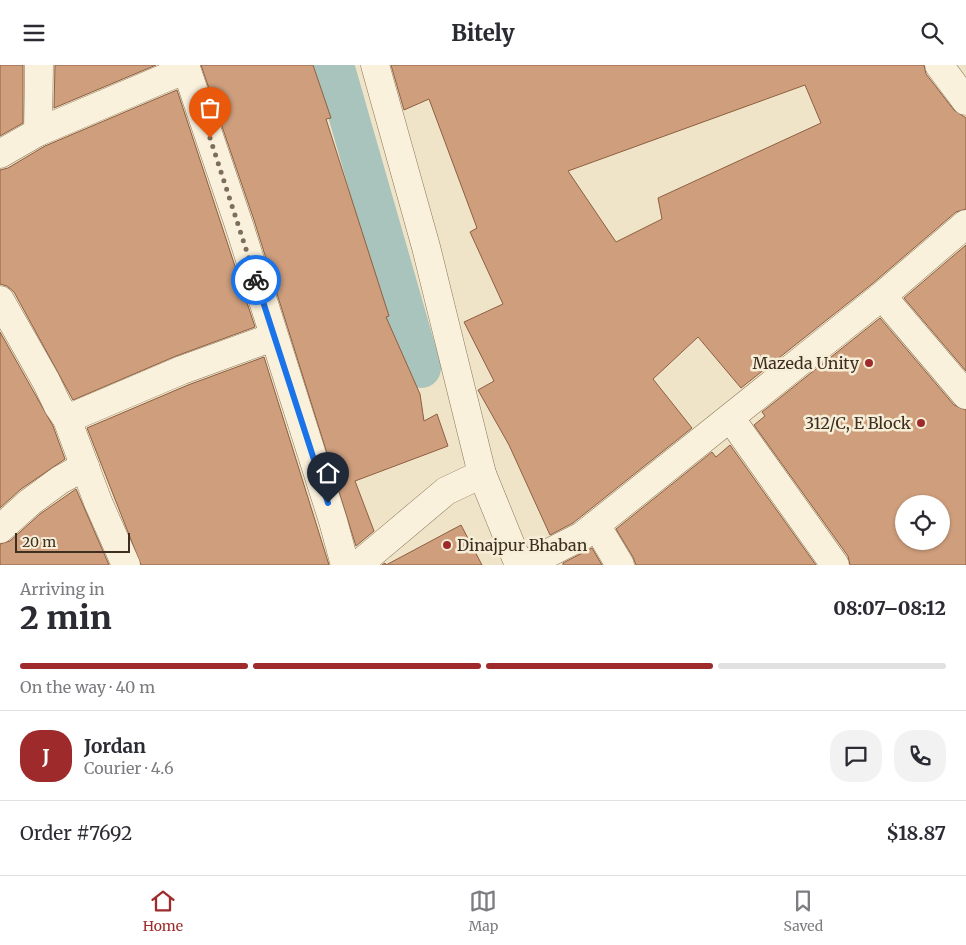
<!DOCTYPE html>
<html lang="en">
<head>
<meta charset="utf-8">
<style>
  :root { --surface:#fff; --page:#f2f2f3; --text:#2b2b33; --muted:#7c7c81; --line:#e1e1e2; --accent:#9e2a2b }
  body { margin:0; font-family:Merriweather,serif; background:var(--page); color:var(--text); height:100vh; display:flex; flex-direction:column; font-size:19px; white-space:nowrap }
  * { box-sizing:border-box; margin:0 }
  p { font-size:16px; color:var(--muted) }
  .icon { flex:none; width:28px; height:28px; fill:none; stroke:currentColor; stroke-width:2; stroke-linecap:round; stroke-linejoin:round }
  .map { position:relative; height:500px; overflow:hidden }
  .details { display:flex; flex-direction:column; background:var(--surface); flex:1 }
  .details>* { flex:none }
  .fabs { position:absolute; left:895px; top:430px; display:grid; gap:10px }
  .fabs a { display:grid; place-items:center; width:55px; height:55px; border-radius:50%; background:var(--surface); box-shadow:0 1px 4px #0004; font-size:25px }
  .scale { position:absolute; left:15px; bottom:12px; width:115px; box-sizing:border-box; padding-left:5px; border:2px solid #3d2e20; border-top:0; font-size:14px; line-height:18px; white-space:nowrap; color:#3d2e20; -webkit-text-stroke:4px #f7eed8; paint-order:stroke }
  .pin { position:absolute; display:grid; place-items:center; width:42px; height:42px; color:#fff; margin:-51px -21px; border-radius:50% 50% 50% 0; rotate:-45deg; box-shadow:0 0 5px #0007 }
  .pin .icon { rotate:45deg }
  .courier { position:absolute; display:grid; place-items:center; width:50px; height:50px; margin:-25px; border:4px solid #1a73e8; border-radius:50%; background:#fff; color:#222; box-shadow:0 1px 6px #0007 }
  .headline em { font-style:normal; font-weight:800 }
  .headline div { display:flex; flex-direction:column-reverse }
  .headline { display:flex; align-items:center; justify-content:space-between; height:85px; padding:0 20px }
  h1 { font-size:32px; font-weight:800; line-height:38px }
  .bar { display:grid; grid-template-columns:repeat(4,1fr); gap:8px 5px; align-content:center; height:60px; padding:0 20px }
  .bar i { height:6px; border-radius:4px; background:var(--line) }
  .bar .current { background:var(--accent) }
  .bar p { grid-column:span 4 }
  .line { display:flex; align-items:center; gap:12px; padding:0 20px; border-top:1px solid var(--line) }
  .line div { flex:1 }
  .round { display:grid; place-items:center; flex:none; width:52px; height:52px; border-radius:20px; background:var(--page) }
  header { display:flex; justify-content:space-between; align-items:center; height:65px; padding:0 20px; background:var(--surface); font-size:22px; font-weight:800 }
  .tab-bar { display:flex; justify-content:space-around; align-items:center; height:70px; border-top:1px solid var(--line); background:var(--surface); font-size:14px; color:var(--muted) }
  .tab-bar a { display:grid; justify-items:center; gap:2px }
  .tab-bar .current { color:var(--accent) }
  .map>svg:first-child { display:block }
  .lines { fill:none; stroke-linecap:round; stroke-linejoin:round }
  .canal { stroke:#a9c4bc; stroke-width:40 }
  .building { fill:#cf9f7d; stroke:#8d5f41; fill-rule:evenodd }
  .street-casing { stroke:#8d765c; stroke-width:29 }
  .street { stroke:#faf1dc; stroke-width:28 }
  .done { stroke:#7c6e5b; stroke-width:5; stroke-dasharray:0 9 }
  .route { stroke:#1a73e8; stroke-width:6 }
  .poi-dot { fill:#9e2a2b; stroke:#f7eed8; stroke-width:2 }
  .labels { text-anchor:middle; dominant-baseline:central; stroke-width:5; stroke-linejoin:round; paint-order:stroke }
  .poi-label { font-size:16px; fill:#3d2e20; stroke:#f7eed8; text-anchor:end }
</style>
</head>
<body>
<header><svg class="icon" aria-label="menu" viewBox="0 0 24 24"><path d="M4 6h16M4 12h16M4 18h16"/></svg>Bitely<svg class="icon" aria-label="search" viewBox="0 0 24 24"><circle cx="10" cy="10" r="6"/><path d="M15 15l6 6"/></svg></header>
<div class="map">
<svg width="966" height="500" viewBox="0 0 966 500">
  <rect width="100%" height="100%" fill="#f0e4c8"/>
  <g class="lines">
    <path class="canal" d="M334 0 421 303"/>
  </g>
  <g class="building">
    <path d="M0 0H23V58L0 71Z"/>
    <path d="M55 0H156L54 43Z"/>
    <path d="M201 0H313L331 53 326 54 389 251 386 252 420 329 424 356 437 349 448 381 355 416 374 466 356 481 254 155Z"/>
    <path d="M391 0H924L926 9 954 45 966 53V144L956 147 872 219 741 323 698 272 653 314 692 363 573 458 550 470 509 380 478 325 494 316 464 257 503 239 470 167 477 163 429 34 404 45ZM805 20 821 58 658 133 662 154 616 177 568 106Z"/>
    <path d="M177 25 255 262 176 291 73 335 14 227 7 221 0 219V105L8 103 45 81Z"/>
    <path d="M966 180V306L904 233Z"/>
    <path d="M880 253 954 340 966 345V500H850L848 491 754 360 765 351 762 347ZM904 439H941V476H904Z"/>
    <path d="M0 267 53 361 65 394 21 424 0 443Z"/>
    <path d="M264 292 329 500H141L87 363 188 320Z"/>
    <path d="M730 380 816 500H636L633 492 616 464 712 387 716 392Z"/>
    <path d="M76 424 109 500H0V479L10 476 40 449Z"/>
    <path d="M461 460 482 500H382L385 498 386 500Z"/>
    <path d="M592 483 602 500H563V498Z"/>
  </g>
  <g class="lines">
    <defs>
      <g id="street">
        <path d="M185 0 239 160 333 456 345 500"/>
        <path d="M375 0 426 182 482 409 519 500"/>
        <path d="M939 0 966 36"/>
        <path d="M38 67 39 0"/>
        <path d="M0 89 38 67 186 4"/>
        <path d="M882 231 966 330"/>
        <path d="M0 235 46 316 58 341 67 354"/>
        <path d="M731 354 835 500"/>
        <path d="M596 460 620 500"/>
        <path d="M0 464 30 437 60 415 85 401"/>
        <path d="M126 500 98 437 67 354 182 305 273 272"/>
        <path d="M358 500 446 426 482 409"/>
        <path d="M525 500 582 471 882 231 966 159"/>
      </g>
    </defs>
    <use href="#street" class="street-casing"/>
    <use href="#street" class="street"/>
  </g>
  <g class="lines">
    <path class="done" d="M210 73 256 215"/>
    <path class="route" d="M256 215 328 438"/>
  </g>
  <g class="poi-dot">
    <circle cx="869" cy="298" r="5"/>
    <circle cx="921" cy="358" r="5"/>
    <circle cx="447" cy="480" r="5"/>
  </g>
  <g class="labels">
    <g class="poi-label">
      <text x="859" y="298">Mazeda Unity</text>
      <text x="911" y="358">312/C, E Block</text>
      <text x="457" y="480" text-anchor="start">Dinajpur Bhaban</text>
    </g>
  </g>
</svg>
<div class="fabs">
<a><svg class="icon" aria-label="locate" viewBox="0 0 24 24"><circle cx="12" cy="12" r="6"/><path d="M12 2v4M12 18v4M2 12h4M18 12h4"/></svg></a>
</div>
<div class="scale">20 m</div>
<div class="pin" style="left:210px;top:73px;background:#ea580c"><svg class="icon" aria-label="bag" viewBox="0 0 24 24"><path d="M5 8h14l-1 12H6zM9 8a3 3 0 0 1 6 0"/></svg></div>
<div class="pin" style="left:328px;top:438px;background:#1f2937"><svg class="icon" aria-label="home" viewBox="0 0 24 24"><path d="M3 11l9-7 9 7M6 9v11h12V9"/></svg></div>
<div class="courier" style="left:256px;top:215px"><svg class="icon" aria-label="bike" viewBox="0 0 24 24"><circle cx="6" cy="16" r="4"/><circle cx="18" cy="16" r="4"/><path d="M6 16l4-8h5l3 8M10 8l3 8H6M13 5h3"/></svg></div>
</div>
<section class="details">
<div class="headline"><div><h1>2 min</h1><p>Arriving in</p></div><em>08:07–08:12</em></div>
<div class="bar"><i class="current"></i><i class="current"></i><i class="current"></i><i></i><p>On the way · 40 m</p></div>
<div class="line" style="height:90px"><b class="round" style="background:var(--accent);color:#fff">J</b><div><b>Jordan</b><p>Courier · 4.6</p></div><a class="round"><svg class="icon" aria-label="chat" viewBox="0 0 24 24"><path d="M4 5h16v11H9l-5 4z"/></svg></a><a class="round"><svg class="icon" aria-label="phone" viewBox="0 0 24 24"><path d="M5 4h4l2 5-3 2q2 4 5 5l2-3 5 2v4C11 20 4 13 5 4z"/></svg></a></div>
<div class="line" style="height:65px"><div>Order #7692</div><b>$18.87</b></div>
</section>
<nav class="tab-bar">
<a class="current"><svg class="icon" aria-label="home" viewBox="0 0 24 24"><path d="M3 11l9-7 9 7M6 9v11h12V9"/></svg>Home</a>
<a><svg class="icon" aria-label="map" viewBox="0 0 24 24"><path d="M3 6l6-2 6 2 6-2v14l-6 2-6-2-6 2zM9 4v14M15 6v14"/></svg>Map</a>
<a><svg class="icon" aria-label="saved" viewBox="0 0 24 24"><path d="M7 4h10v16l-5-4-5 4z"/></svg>Saved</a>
</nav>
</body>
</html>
